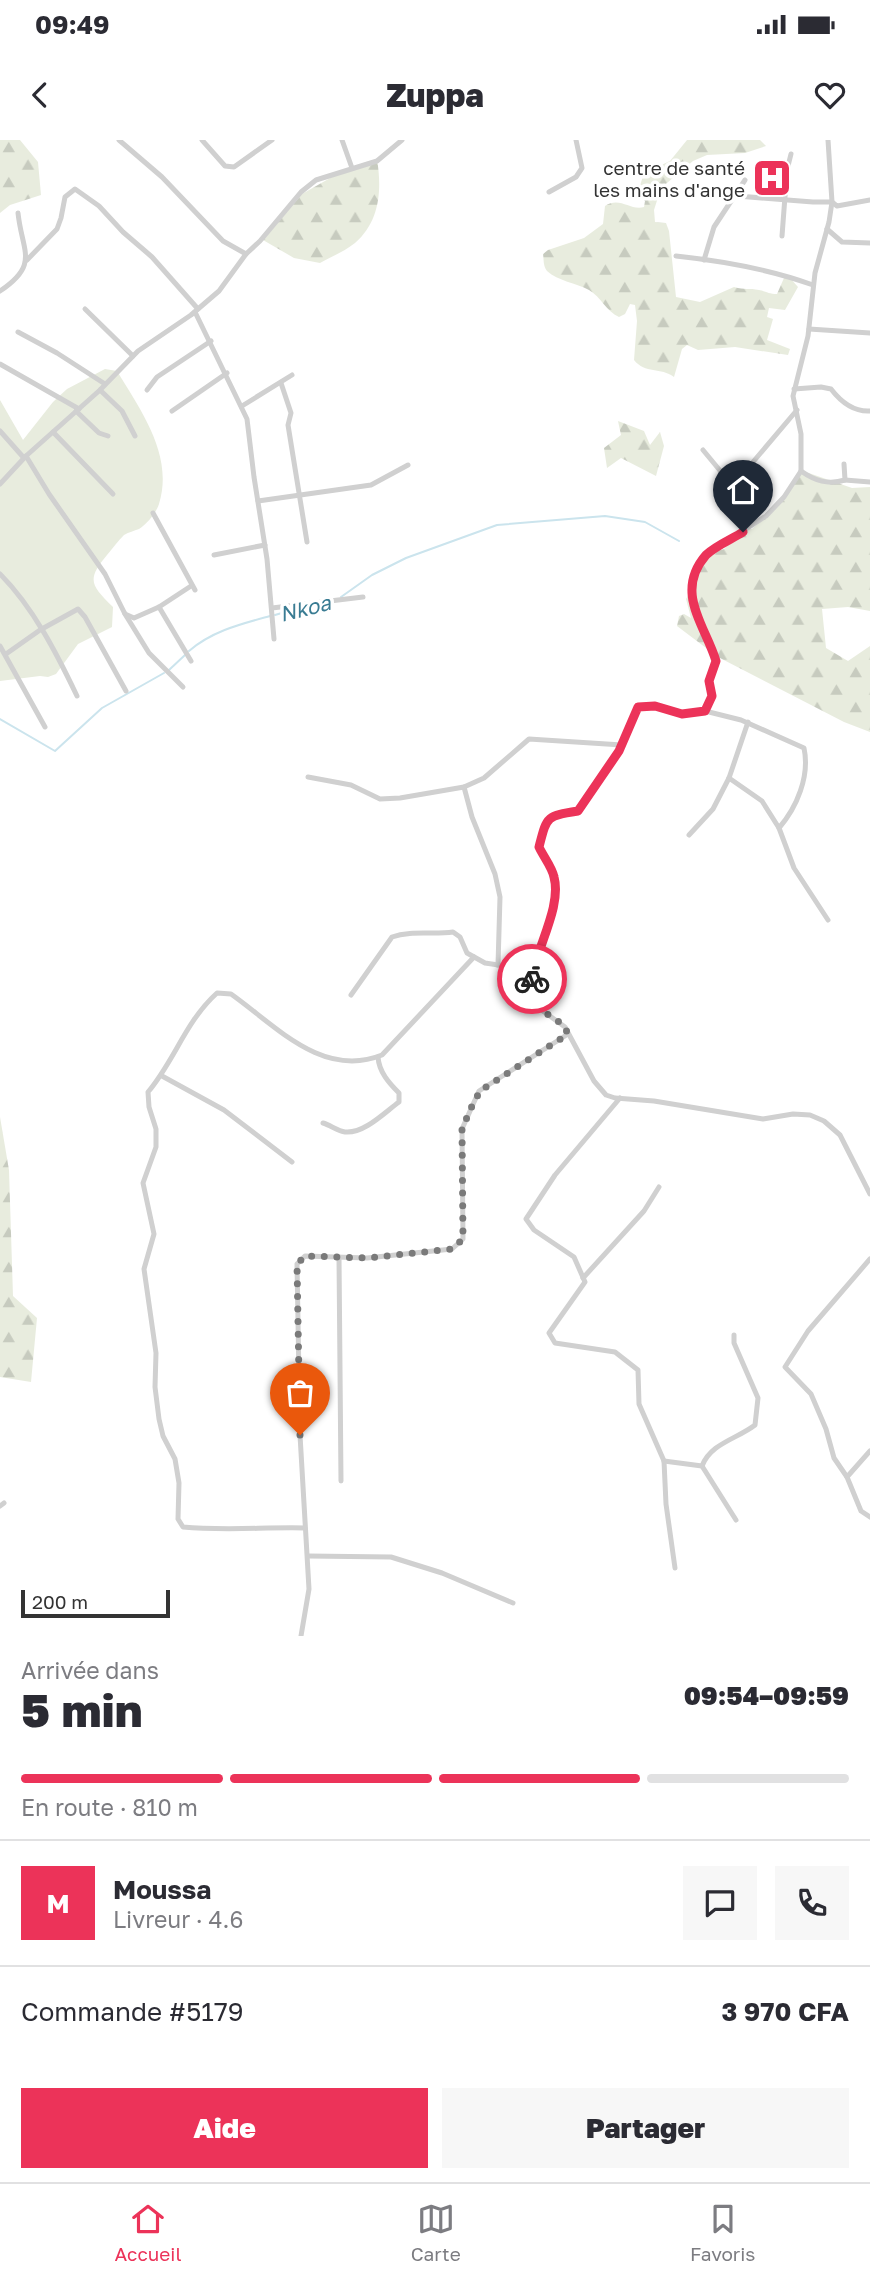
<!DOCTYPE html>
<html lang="fr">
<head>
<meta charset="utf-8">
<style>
  :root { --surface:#fff; --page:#f7f7f7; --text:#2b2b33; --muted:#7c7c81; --line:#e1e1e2; --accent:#ec3359 }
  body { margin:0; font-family:"Golos Text",sans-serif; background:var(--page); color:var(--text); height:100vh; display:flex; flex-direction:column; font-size:26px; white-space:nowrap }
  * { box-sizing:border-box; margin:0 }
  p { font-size:23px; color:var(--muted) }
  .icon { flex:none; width:38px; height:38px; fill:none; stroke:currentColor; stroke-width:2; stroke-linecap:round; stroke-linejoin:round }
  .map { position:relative; height:1496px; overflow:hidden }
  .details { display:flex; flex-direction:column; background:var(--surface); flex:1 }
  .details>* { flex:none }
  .scale { position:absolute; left:21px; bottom:18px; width:149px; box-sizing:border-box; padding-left:7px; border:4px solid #333; border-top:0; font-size:19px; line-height:24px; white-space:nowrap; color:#333; -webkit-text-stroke:5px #fff; paint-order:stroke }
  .pin { position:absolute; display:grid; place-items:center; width:60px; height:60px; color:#fff; margin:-72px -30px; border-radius:50% 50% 50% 0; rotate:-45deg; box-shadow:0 0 7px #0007 }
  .pin .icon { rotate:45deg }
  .courier { position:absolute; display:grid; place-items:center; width:70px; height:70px; margin:-35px; border:5px solid #ec3359; border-radius:50%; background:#fff; color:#222; box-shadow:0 2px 9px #0007 }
  .summary em { font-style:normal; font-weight:800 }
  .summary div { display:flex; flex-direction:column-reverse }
  .summary { display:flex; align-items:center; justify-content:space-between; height:119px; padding:0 21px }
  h1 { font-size:46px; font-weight:800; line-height:52px }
  .bar { display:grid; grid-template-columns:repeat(4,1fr); gap:10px 7px; align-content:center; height:84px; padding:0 21px }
  .bar i { height:9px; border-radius:5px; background:var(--line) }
  .bar .current { background:var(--accent) }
  .bar p { grid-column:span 4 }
  .line { display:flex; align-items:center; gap:18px; padding:0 21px; border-top:2px solid var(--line) }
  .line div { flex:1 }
  .round { display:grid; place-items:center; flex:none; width:74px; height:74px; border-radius:0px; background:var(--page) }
  .action { display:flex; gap:14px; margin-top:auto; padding:14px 21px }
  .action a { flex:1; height:80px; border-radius:0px; background:var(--accent); color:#fff; font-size:28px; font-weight:800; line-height:80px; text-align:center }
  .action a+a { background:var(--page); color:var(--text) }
  .status { display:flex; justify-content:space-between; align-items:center; height:49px; padding:0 35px; background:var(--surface); direction:ltr }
  .status svg { height:19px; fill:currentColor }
  header { display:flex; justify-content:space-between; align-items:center; height:91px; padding:0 21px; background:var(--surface); font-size:32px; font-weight:800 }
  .tab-bar { display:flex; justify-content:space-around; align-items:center; height:98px; border-top:2px solid var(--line); background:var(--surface); font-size:19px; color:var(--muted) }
  .tab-bar a { display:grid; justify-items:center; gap:4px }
  .tab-bar .current { color:var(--accent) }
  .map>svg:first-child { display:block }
  .grass { fill:#e8ecde }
  .forest { fill:url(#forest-firs) }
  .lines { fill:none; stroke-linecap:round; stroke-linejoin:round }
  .stream { stroke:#cbe4ed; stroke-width:2 }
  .street { stroke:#d0d0d0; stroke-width:5 }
  .done { stroke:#7a7a7a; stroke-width:7; stroke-dasharray:0 12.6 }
  .route { stroke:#ec3359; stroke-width:9 }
  .labels { text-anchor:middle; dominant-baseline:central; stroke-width:7; stroke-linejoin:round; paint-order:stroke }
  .poi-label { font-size:19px; fill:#333; stroke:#fff; text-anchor:end }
  .water-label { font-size:21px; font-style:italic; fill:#3a7c93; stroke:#fff }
</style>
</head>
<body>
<div class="status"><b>09:49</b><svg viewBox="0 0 49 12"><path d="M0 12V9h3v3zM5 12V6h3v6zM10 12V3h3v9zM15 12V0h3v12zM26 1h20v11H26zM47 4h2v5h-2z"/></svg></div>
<header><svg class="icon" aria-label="back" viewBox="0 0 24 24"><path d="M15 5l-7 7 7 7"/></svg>Zuppa<svg class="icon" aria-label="heart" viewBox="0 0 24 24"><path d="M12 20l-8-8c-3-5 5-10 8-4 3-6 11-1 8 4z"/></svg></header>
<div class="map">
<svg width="870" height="1496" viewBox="0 0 870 1496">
  <defs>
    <pattern id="forest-firs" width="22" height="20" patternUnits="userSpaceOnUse" patternTransform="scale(1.75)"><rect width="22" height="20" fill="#e8ecde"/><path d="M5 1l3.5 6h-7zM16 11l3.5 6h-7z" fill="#c7cbbf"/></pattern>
  </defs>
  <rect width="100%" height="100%" fill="#fff"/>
  <path class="grass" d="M105 229 117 231C141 271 174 315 159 364 156 373 147 384 139 389 134 391 129 392 124 395 118 401 112 409 107 415 86 440 91 445 113 467L112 487 78 504 56 534 48 537 40 536 0 541V260L23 300 53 262 67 249Z"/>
  <g class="forest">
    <path d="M0 0H20L38 22 41 55 10 65 0 73Z"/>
    <path d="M687 0H760L766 6 745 13 707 15 693 21 661 48 654 70 655 82 666 83 669 91 676 157 700 162 734 147C745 150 749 148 759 150 765 151 769 154 777 154L784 138H790L798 147 785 170 769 168 767 177 773 179 767 200 790 209 788 215 735 207 698 210 687 205 682 209 674 237C661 227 645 234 634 220L637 181 635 165 630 164 625 174 619 177C606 171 601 157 589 150 576 143 558 141 547 131 543 126 544 120 543 114L548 110 584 98 603 84 605 66C620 56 630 71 644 67L645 61 638 52 644 33 670 21Z"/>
    <path d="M377 19C382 50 380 81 355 103 345 111 331 117 320 123L294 118 263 100 302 54 339 33Z"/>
    <path d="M618 281 644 291 650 305 660 292 664 306 656 336 621 318 607 328 604 308 621 295Z"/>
    <path d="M800 330 852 348 870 347V471L848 467 822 469 826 508 848 521 870 506V592L844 582 718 517 677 486 679 476 684 474 691 478 686 459 690 452 692 434 714 412 724 409 743 389H752L785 359Z"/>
    <path d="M0 977 9 1030 13 1156 37 1178 31 1242 0 1237Z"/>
  </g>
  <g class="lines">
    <g class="stream">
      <path d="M341 457 372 435 406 418 497 385 605 376 645 382 679 401"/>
      <path d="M275 475 302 467H327L333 462"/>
      <path d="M189 511C212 491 241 484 270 476"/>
      <path d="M169 530 185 515"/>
      <path d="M0 579 55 611 102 568 164 533"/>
    </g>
    <g class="street">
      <path d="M119 0 162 37 223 101 246 114"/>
      <path d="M202 0 225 26 234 27 272 0"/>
      <path d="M342 0 352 28"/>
      <path d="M828 0 832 62 829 82 815 133 808 196 793 256 801 294V331L784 357 766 376 707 414 695 433 691 460 716 521 709 541 712 556 705 571 682 574 655 567H638L619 611 578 671C546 676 547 676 539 707L554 736V754L552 772 533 829 529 853 536 866 565 887 594 941 606 955 615 958 654 961 763 979 793 974 810 975 824 981 840 995 870 1054"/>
      <path d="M549 52 576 37 582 28 576 0"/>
      <path d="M737 56 813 62H832L837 66 870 60"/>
      <path d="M827 89 842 102 870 103"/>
      <path d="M782 96 787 30 791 14"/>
      <path d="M676 116C723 121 769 129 813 145"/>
      <path d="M27 120 57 89 61 78 65 57 75 49 99 66 123 92 152 117 198 169"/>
      <path d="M704 120 714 87 745 40"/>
      <path d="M0 151C40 124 22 112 18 73"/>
      <path d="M85 169 133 216"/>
      <path d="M195 172 247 279 254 337 267 419 274 499"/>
      <path d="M809 189 870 193"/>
      <path d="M18 192 57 213 105 244"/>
      <path d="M0 224 79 269"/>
      <path d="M281 243 291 273 288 285 307 402"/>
      <path d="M794 249 821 247 831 249C841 262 853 272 870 271"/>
      <path d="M100 250 122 271 135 296"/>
      <path d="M147 250 157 237 211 201"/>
      <path d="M242 266 292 235"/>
      <path d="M76 271 99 293 108 296"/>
      <path d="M172 271 227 233"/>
      <path d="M0 291 24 318"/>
      <path d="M53 292 113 354"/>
      <path d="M703 310 722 333 734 339 753 322 797 270"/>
      <path d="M26 316 49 354 105 434 125 474 134 478 159 467 191 446"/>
      <path d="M801 331C815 341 828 345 845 340L844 324"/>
      <path d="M845 340 870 342"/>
      <path d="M0 344 26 316 100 250 138 211 191 175 219 151 246 114 260 101 301 52 316 40 377 21 402 0"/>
      <path d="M258 361 371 345 408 325"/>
      <path d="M153 373 195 450"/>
      <path d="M214 415 265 405"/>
      <path d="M0 434C33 467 57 514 77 556"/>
      <path d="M159 467 191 521"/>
      <path d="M272 468 363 457"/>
      <path d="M125 474 149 513 183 547"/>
      <path d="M0 506 45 587"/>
      <path d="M6 514 40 490 78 469 85 477 126 551"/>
      <path d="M705 571 741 580 804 608C810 636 797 667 779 688"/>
      <path d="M308 637 351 645 380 659 400 658 464 647 484 638 529 599 622 605"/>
      <path d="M729 638 762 661 779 688 794 728 828 780"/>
      <path d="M464 647 472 677 495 734 500 757 498 825"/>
      <path d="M689 695 713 669 729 638 748 582"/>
      <path d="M351 855 392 797C411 790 433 795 453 792L460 797 467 813 485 823 518 828 532 836"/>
      <path d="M162 936 224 970 292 1022"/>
      <path d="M620 958 555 1035 526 1079 534 1090 574 1117 585 1142 549 1193 555 1203 615 1212 638 1230 639 1264 664 1321 666 1364 675 1428"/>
      <path d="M323 983C330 985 338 991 345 992 364 994 385 972 399 962V953C389 943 379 932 378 917"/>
      <path d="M339 1117 341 1341"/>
      <path d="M870 1119 808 1191 785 1227 811 1254 826 1289 834 1318 847 1337 861 1371 870 1377"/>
      <path d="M583 1138 644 1071 659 1047"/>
      <path d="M734 1195V1203L758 1258 755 1285C737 1299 711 1303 702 1326L736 1380"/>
      <path d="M664 1321 702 1326"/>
      <path d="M847 1337 870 1311"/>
      <path d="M0 1366 4 1363"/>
      <path d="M305 1388C264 1387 224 1391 183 1387L178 1379 179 1343 175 1319 163 1296 159 1279 155 1247 156 1213 144 1129 154 1094 143 1043 156 1007V989L149 967 148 952C175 920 185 882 217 853L231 854C275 885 322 939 382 915L474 817"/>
      <path d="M308 1416 391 1417 442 1433 513 1463"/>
      <path d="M301 1496 309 1449 300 1295 297 1124 305 1116 367 1118 452 1109 463 1099 462 989 479 951 568 894"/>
    </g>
  </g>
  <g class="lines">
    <path class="done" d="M300 1295 297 1124 305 1116 368 1118 452 1109 463 1099 462 989 471 968 480 951 568 894C557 869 526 878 532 839"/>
    <path class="route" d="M532 839C536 808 562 767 554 737 552 727 543 716 539 707 547 676 546 676 578 671L619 611 638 567 655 566 682 574 705 571 712 556 709 541 716 521C705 485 674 452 706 415 715 406 732 399 743 392"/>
  </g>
  <defs>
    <symbol id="hospital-square" viewBox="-11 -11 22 22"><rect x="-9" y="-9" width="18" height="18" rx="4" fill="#ec3359" stroke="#fff"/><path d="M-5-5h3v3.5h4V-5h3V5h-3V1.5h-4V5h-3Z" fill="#fff"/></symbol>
  </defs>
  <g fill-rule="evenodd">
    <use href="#hospital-square" x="750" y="16" width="44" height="44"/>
  </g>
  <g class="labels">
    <g class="poi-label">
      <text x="745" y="27">centre de santé<tspan x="745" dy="22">les mains d'ange</tspan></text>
    </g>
    <g class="water-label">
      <text transform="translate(305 468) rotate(-14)">Nkoa</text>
    </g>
  </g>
</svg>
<div class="scale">200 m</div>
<div class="pin" style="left:300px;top:1295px;background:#ea580c"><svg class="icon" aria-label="bag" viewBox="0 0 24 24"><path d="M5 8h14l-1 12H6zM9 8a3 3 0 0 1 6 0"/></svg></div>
<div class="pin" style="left:743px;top:392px;background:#1f2937"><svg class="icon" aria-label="home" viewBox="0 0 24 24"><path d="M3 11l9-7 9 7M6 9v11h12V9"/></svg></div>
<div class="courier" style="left:532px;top:839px"><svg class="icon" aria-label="bike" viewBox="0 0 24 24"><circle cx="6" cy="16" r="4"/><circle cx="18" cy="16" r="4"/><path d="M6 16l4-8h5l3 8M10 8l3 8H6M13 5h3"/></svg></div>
</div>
<section class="details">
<div class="summary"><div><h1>5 min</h1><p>Arrivée dans</p></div><em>09:54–09:59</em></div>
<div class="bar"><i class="current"></i><i class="current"></i><i class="current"></i><i></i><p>En route · 810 m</p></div>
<div class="line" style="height:126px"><b class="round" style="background:var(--accent);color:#fff">M</b><div><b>Moussa</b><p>Livreur · 4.6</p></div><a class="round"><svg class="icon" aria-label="chat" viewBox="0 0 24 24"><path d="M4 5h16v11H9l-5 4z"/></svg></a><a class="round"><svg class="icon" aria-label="phone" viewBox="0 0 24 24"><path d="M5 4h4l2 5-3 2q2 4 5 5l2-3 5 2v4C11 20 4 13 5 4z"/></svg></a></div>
<div class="line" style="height:91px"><div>Commande #5179</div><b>3 970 CFA</b></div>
<div class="action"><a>Aide</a><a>Partager</a></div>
</section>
<nav class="tab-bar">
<a class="current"><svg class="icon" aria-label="home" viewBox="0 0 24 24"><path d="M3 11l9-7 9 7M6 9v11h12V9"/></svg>Accueil</a>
<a><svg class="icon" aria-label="map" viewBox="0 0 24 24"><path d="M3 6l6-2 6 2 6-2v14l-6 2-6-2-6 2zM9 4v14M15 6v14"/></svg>Carte</a>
<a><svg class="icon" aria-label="saved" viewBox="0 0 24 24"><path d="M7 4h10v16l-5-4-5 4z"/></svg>Favoris</a>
</nav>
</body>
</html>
